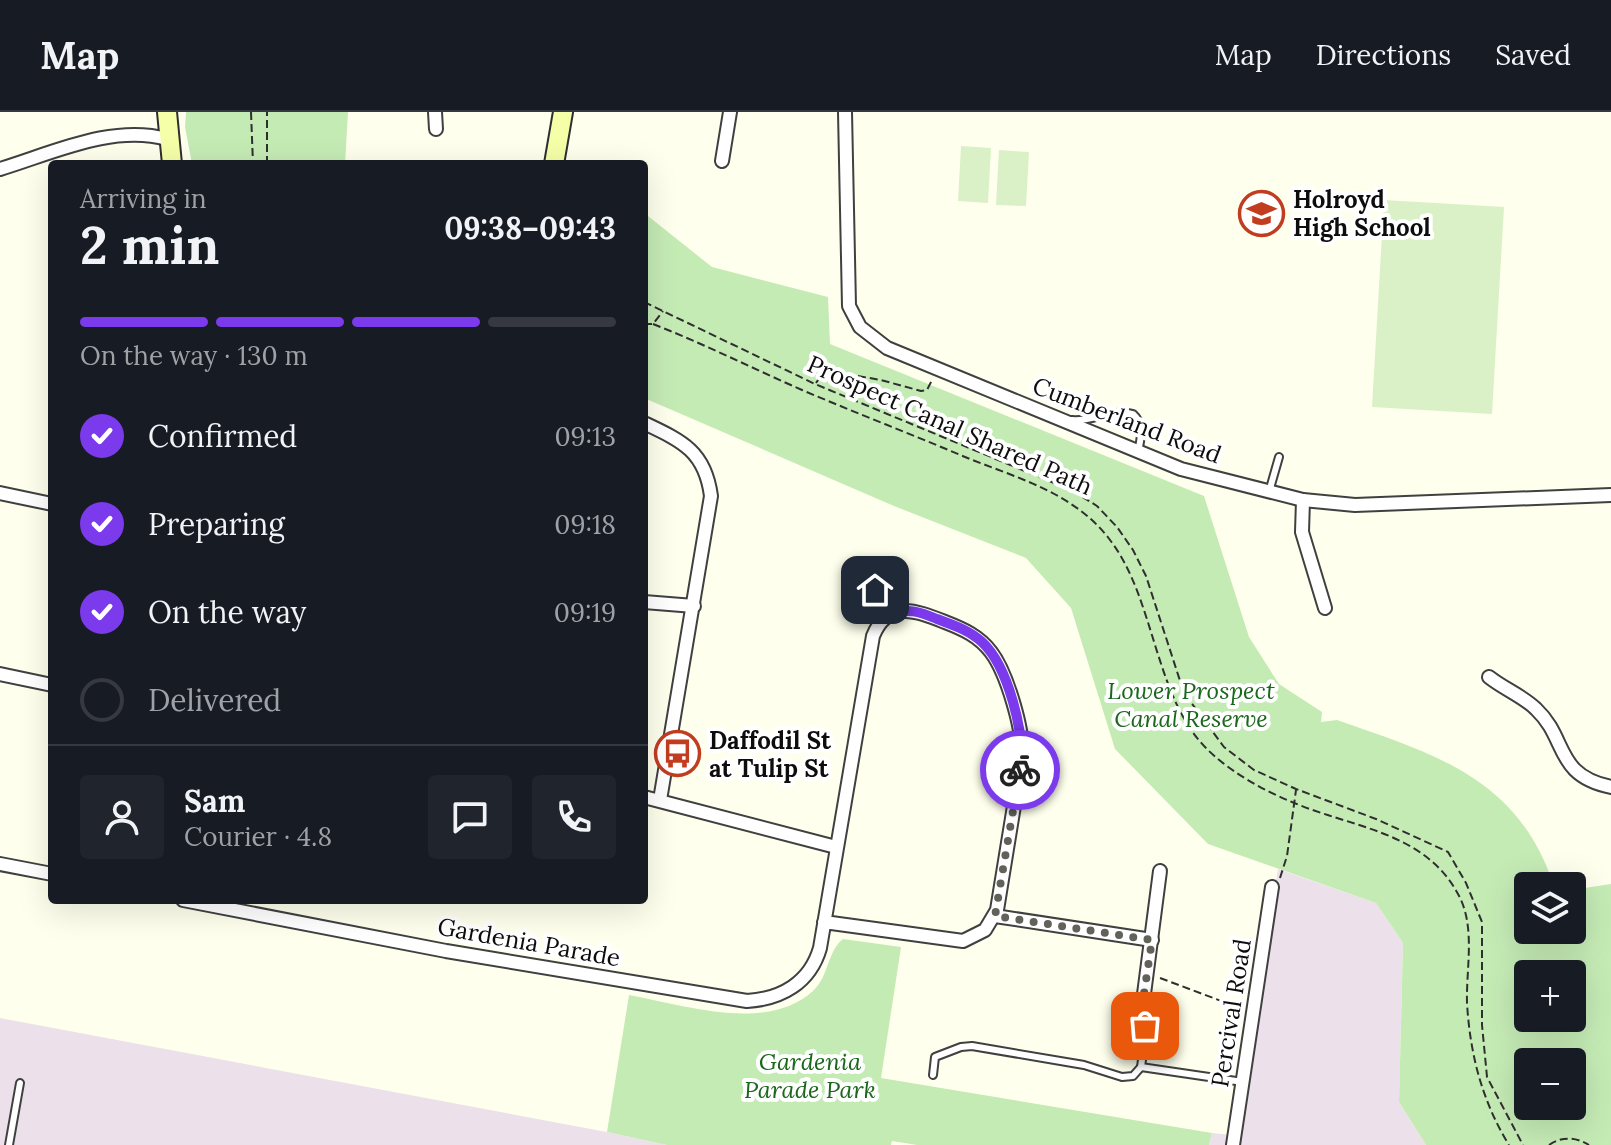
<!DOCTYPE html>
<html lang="en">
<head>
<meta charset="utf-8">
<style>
  :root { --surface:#171b24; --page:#20242c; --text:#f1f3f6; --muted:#9ea1a6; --line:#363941; --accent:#7c3aed }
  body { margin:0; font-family:Lora,serif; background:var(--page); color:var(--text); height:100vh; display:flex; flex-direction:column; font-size:30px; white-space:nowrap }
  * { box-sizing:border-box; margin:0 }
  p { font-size:26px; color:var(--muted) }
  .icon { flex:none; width:44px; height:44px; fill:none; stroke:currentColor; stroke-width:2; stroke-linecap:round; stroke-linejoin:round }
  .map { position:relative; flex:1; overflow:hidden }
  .details { position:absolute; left:48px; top:48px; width:600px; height:744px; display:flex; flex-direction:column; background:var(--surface); border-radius:8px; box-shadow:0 8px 32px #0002 }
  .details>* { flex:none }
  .controls { position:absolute; left:1514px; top:760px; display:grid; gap:16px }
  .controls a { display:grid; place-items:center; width:72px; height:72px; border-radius:8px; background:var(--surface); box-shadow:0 8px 32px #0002; font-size:40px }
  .pin { position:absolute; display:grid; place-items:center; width:68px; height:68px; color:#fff; margin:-34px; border-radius:16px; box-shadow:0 4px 12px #0006 }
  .courier { position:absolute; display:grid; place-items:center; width:80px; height:80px; margin:-40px; border:6px solid #7c3aed; border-radius:50%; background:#fff; color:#222; box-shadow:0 2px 10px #0007 }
  .overview em { font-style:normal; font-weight:700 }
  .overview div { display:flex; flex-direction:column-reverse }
  .overview { display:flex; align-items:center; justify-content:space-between; height:136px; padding:0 32px }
  h1 { font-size:52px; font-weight:700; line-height:60px }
  .bar { display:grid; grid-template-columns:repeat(4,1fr); gap:12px 8px; align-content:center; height:96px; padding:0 32px }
  .bar i { height:10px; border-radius:6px; background:var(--line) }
  .bar .active { background:var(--accent) }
  .bar p { grid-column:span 4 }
  .line { display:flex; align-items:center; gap:20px; padding:0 32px; border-top:2px solid var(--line) }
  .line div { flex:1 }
  .round { display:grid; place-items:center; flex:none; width:84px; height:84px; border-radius:8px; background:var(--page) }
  ol { padding:0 32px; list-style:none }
  li { display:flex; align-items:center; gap:24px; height:88px }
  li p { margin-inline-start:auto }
  li .icon { padding:8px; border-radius:50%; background:var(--accent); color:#fff; stroke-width:4 }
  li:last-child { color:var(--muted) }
  li i { width:44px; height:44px; border:4px solid var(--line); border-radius:50% }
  header { display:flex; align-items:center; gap:48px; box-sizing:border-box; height:112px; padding:0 40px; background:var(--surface); border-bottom:2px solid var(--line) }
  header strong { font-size:38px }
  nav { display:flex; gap:44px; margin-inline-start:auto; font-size:28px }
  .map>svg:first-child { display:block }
  .industrial { fill:#ece1eb }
  .green { fill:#c5ebb5; fill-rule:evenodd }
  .pitch { fill:#daf1c7 }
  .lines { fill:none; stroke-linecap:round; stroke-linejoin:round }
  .lane-casing { stroke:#404040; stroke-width:10 }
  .street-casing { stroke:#404040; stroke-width:16 }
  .secondary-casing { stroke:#2f2f2f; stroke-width:22 }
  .path { stroke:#2f2f2f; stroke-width:2; stroke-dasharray:8 4; stroke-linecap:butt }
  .lane { stroke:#fff; stroke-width:6 }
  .street { stroke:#fff; stroke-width:12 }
  .secondary { stroke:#f5ffa8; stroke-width:18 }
  .done { stroke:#62625b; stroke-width:8; stroke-dasharray:0 14.4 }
  .route { stroke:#7c3aed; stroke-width:10 }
  .labels { text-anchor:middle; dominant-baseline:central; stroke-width:8; stroke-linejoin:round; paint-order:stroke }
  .poi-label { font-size:24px; font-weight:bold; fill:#0d0d0d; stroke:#fff; text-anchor:start }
  .street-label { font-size:24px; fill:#0d0d0d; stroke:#fff }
  .park-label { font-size:24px; font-style:italic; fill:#1b671c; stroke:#fff }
</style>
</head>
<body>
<header>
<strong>Map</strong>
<nav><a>Map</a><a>Directions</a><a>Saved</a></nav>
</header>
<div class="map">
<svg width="1611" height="1033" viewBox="0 0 1611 1033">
  <rect width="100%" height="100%" fill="#ffffed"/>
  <g class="industrial">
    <path d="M1278 757 1376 791 1403 831 1399 990 1426 1033H1209L1212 1021 1232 1023Z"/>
    <path d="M0 906 607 1020 667 1033H0Z"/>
  </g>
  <g class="green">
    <path d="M186 0H348L345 52H192L185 15Z"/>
    <path d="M644 104H648L712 155 828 185 830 232 1204 384 1249 525 1279 572 1322 600 1321 610 1337 608C1434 642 1518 665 1554 774H1528V818H1572V778L1611 772V1033H1426L1399 990 1403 831 1376 791 1208 732 1115 637 1071 496 1026 446 894 394 644 286ZM1572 862V906H1528V862ZM1528 950H1572V994H1528Z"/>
    <path d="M843 827 901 835 881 966 1212 1021 1209 1033H917L892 1029 891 1033H667L607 1020 629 883C684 893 767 921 813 879 829 864 827 840 843 827Z"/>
  </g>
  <g class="pitch">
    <path d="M961 34 991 36 988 91 958 89Z"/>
    <path d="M999 38 1029 40 1026 94 996 93Z"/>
    <path d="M1384 88 1504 95 1492 302 1372 295Z"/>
  </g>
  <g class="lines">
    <defs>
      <g id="lane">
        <path d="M1072 308C1092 310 1113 296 1133 302 1145 313 1141 325 1138 340"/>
        <path d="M1269 380 1279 345"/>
        <path d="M1144 882 1137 906 1146 918 1141 955 1243 970"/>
        <path d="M933 963 935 945 961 935 972 934 1084 953 1122 965 1133 964 1141 955"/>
        <path d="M9 1033 20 971"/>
      </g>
      <g id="street">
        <path d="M435 0 436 17"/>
        <path d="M845 0 849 194 860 215 887 236 1181 357 1303 388 1355 393 1611 383"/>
        <path d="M722 49 730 0"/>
        <path d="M0 57C53 41 112 12 167 27"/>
        <path d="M644 311C682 329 705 339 711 384L660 688"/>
        <path d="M0 381 52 392"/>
        <path d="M1303 388 1302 420 1325 496"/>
        <path d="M875 478 889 503"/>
        <path d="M644 490 694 494"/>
        <path d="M0 562 52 573"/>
        <path d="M1489 565C1504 577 1523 584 1536 597 1568 627 1554 663 1611 675"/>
        <path d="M644 685 836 735"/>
        <path d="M0 752 52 762"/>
        <path d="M183 788 446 839 747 889C781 887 810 871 820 836L873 524C888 487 917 499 945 510 963 517 979 524 991 540 1007 561 1024 619 1022 645L997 798 985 818 963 829 824 810"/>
        <path d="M995 804 1152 828"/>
        <path d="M1144 882 1160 759"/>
        <path d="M1233 1033 1272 775"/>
      </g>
      <g id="secondary">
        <path d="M167 0 172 52"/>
        <path d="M554 52 563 0"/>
      </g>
    </defs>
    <use href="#lane" class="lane-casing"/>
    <use href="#street" class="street-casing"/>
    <use href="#secondary" class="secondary-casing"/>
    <g class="path">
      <path d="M251 0 253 52"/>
      <path d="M267 52V0"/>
      <path d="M644 190 815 272 1073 379 1097 394 1117 415 1133 438 1146 464 1184 581 1224 635 1254 658 1296 677 1376 707 1448 740 1466 771 1482 810V913L1487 965 1523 1033"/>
      <path d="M644 212H653L663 199"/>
      <path d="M653 212C704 232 752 256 802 278 856 301 911 322 965 345 1017 366 1075 381 1110 428 1156 488 1154 587 1209 639 1232 661 1263 678 1292 690 1352 716 1424 719 1458 782 1476 814 1466 856 1467 891 1470 942 1482 989 1509 1033"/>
      <path d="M816 271 823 261 828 259 881 268 921 279 927 278 932 268"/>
      <path d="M1280 766 1287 744 1296 678"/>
      <path d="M1160 866 1240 896"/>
      <path d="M1549 1033C1562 1024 1576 1025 1589 1033"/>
    </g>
    <use href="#lane" class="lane"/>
    <use href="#street" class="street"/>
    <use href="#secondary" class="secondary"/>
  </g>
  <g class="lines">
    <path class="done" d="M1020 658 995 804 1152 828 1144 882 1137 906 1145 914"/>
    <path class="route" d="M875 478 889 503C907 495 920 500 937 507 953 513 969 518 982 530 1008 554 1026 623 1020 658"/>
  </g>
  <defs>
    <symbol id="school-ring" viewBox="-11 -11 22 22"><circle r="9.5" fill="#fff" stroke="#c23c20" stroke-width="1.5"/><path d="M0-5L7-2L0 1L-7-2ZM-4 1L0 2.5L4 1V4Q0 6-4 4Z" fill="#c23c20"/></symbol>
    <symbol id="bus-ring" viewBox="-11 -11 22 22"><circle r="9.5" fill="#fff" stroke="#c23c20" stroke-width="1.5"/><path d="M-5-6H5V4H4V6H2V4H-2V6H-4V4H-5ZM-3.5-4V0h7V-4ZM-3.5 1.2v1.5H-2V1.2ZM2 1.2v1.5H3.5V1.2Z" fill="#c23c20"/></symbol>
  </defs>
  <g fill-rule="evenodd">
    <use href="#school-ring" x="1236" y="76" width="51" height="51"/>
    <use href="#bus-ring" x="652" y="616" width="51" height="51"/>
  </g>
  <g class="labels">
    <g class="poi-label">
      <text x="1293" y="87">Holroyd<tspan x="1293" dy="28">High School</tspan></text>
      <text x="709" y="628">Daffodil St<tspan x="709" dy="28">at Tulip St</tspan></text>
    </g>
    <g class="street-label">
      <text transform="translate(1127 308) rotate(21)">Cumberland Road</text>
      <text transform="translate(950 313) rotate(24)">Prospect Canal Shared Path</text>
      <text transform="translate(529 830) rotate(10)">Gardenia Parade</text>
      <text transform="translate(1231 901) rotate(-81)">Percival Road</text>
    </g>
    <g class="park-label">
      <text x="1191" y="578">Lower Prospect<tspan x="1191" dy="28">Canal Reserve</tspan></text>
      <text x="810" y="949">Gardenia<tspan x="810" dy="28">Parade Park</tspan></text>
    </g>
  </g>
</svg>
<div class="controls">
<a><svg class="icon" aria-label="layers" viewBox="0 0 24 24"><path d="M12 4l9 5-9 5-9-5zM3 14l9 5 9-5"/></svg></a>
<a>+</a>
<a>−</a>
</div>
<div class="pin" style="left:1145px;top:914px;background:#ea580c"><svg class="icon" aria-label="bag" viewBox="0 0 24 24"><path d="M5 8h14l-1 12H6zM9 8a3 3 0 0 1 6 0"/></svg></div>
<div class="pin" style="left:875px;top:478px;background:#1f2937"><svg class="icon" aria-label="home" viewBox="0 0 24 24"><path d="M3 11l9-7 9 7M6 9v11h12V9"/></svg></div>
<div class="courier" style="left:1020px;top:658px"><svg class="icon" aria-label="bike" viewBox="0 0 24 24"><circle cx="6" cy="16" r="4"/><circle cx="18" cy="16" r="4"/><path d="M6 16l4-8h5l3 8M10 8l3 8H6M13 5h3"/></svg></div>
<section class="details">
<div class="overview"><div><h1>2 min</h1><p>Arriving in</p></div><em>09:38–09:43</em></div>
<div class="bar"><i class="active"></i><i class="active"></i><i class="active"></i><i></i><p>On the way · 130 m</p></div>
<ol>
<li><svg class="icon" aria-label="check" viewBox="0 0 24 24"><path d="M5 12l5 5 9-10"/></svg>Confirmed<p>09:13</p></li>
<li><svg class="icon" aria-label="check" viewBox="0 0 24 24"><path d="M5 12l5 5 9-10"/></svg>Preparing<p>09:18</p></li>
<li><svg class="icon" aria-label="check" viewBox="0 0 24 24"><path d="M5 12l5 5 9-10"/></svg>On the way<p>09:19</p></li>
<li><i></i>Delivered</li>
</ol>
<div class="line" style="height:144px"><a class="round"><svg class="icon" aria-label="person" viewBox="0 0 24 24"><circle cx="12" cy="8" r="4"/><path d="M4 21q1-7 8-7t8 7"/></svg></a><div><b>Sam</b><p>Courier · 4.8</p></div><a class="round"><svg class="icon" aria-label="chat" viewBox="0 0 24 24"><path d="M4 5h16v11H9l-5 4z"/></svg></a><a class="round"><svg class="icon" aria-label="phone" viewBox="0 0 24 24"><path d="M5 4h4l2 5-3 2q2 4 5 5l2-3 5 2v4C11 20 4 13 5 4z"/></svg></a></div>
</section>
</div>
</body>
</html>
